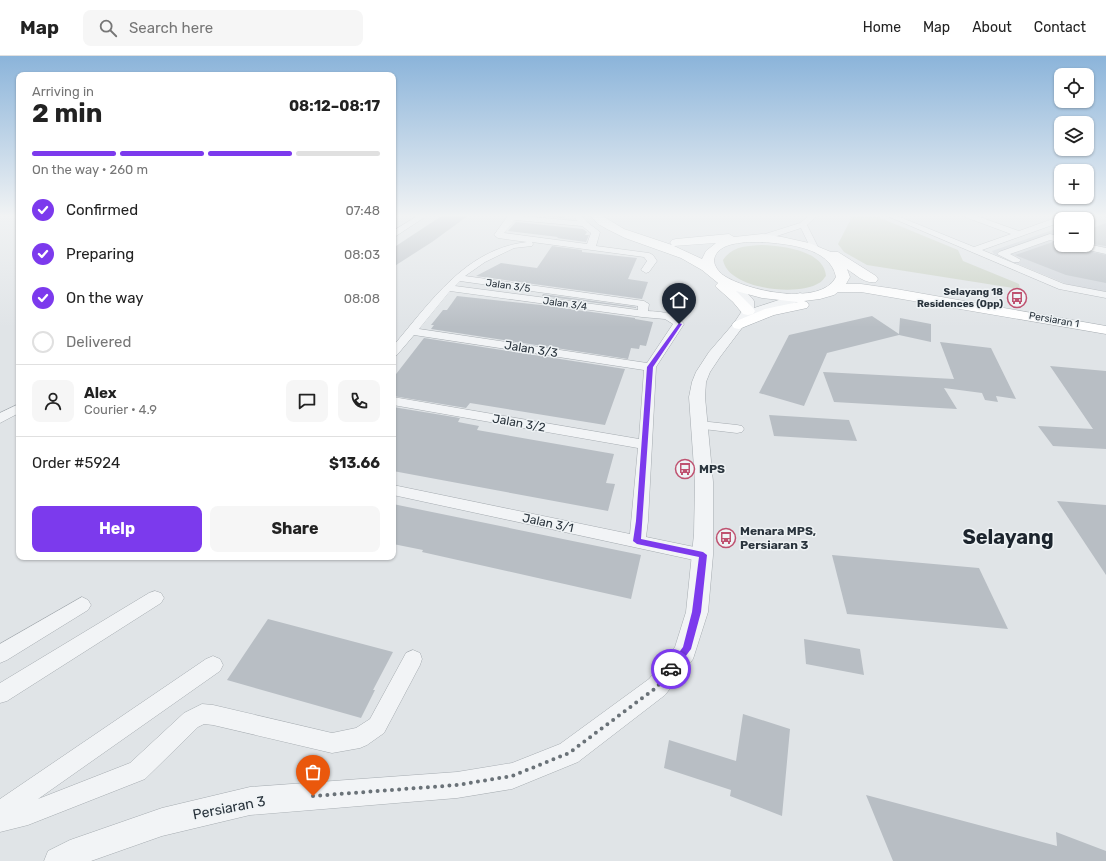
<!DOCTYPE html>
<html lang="en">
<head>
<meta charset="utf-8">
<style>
  :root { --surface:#fff; --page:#f6f6f6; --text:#222; --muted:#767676; --line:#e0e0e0; --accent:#7c3aed }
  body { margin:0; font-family:Rubik,sans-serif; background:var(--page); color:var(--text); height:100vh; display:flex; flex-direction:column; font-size:15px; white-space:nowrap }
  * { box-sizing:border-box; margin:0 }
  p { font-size:13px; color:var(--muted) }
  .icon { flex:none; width:22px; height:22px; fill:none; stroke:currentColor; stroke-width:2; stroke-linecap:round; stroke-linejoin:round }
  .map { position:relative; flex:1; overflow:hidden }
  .drawer { position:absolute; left:16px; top:16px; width:380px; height:488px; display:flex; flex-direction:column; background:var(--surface); border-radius:8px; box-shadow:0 1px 3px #0004 }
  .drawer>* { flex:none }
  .buttons { position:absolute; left:1054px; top:12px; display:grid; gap:8px }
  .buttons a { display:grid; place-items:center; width:40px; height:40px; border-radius:8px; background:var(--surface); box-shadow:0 1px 3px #0004; font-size:20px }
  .pin { position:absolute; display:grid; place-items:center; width:34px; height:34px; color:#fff; margin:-41px -17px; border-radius:50% 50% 50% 0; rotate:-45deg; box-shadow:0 0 4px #0007 }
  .pin .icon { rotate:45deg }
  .courier { position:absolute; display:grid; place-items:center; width:40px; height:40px; margin:-20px; border:3px solid #7c3aed; border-radius:50%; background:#fff; color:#222; box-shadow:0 1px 5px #0007 }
  .head em { font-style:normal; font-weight:700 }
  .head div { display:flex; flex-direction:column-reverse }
  .head { display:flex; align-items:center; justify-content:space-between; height:68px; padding:0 16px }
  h1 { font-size:26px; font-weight:700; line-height:30px }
  .bar { display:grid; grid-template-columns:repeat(4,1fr); gap:6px 4px; align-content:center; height:48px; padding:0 16px }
  .bar i { height:5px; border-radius:3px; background:var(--line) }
  .bar .current { background:var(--accent) }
  .bar p { grid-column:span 4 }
  .line { display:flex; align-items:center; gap:10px; padding:0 16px; border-top:1px solid var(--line) }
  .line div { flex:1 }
  .round { display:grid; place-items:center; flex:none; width:42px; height:42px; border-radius:8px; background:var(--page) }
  ol { padding:0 16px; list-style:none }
  li { display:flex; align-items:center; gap:12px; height:44px }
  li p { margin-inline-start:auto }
  li .icon { padding:4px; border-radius:50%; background:var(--accent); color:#fff; stroke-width:4 }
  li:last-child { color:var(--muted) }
  li i { width:22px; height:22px; border:2px solid var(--line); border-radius:50% }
  .button { display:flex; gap:8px; margin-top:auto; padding:8px 16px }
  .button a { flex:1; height:46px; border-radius:8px; background:var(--accent); color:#fff; font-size:16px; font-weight:700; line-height:46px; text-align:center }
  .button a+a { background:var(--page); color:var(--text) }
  header { display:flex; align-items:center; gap:24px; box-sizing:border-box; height:56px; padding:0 20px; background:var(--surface); border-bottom:1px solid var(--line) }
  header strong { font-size:19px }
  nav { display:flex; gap:22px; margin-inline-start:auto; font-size:14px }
  .search { width:280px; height:36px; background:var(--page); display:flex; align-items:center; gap:10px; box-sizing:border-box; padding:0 14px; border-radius:8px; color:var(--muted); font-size:15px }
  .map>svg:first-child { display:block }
  .built { fill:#ced3d9 }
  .green { fill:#c8d0c2 }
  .building { fill:#b8bec4 }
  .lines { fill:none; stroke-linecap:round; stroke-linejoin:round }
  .minor-casing { stroke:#a6acb1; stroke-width:1 }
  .tertiary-casing { stroke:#a6acb1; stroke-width:1 }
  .secondary-casing { stroke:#a6acb1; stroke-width:1 }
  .minor { fill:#f2f4f6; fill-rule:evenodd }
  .tertiary { fill:#f2f4f6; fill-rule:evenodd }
  .secondary { fill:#fff; fill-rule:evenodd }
  .route { fill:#7c3aed }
  .done { stroke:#6a7278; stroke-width:4; stroke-dasharray:0 7.2 }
  .labels { text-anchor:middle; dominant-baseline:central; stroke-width:3; stroke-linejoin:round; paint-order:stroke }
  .far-street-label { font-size:10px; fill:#2a343d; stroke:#eff3f5 }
  .far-poi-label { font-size:10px; font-weight:bold; fill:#2a343d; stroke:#eff3f5; text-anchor:end }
  .street-label { font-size:12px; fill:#2a343d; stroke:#eff3f5 }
  .poi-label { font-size:12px; font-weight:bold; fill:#2a343d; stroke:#eff3f5; text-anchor:start }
  .near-street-label { font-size:14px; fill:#2a343d; stroke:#eff3f5 }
  .town-label { font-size:20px; font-weight:bold; fill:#1d252e; stroke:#eff3f5 }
</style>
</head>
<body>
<header>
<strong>Map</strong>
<div class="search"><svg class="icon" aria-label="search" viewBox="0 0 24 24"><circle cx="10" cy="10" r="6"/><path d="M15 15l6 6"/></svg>Search here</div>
<nav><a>Home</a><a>Map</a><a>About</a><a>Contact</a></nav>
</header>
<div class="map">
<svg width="1106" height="805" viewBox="0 0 1106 805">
  <rect width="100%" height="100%" fill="#e0e4e7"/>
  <path class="built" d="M1098 159H1106V236L1071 230 994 198 992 195 1061 171V189H1087V163H1085Z"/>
  <g class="green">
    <path d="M853 159H873L958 194 963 205 1019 228 1020 233 867 209 844 196 838 188Z"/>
    <path d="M762 189C782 190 824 194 826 220 824 222 822 226 819 227 798 241 728 233 723 204 732 190 747 190 762 189Z"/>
  </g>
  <g class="building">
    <path d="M443 159H469L432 186 393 211V192Z"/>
    <path d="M523 159H567L564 162Z"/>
    <path d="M516 166 583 173 587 176 585 179H589L586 186 557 182 558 181 508 175Z"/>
    <path d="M1106 167V190L1087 187V174Z"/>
    <path d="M1053 186 1087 197V195L1106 199V227L1066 219 1015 199Z"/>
    <path d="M552 190 582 194V196L637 202 628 223 648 226 642 243 476 220 501 207 537 212Z"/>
    <path d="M543 238 636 251V252L542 240Z"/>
    <path d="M457 240 541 249 635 262V263L653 266 646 290 640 289 639 293 631 292 628 303 431 273 434 269H431L443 254H447Z"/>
    <path d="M872 260 899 278 900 262 931 268V286L899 279 827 297 804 350 759 337 789 279Z"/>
    <path d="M424 282 625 313 605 369 470 347 466 352 393 340V322Z"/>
    <path d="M940 286 991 292 1016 343 996 340 998 346 985 344 982 337 944 332 957 353 834 346 823 316 954 323Z"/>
    <path d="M1050 310 1106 315V393L1053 390 1038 370 1093 373Z"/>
    <path d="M393 351 460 362 458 366 479 370 477 374 614 398 606 427 615 428 608 455 393 415Z"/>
    <path d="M769 359 849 364 857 385 774 380Z"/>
    <path d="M1057 445 1106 449V519Z"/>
    <path d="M393 448 641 499 631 543 422 496 423 494 393 488Z"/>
    <path d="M832 499 979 512 1008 573 847 558Z"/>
    <path d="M268 563 393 596 373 634H375L361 662 227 624Z"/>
    <path d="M804 583 860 593 864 619 806 608Z"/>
    <path d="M743 658 790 673 782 760 730 740 731 734 664 712 669 684 736 705Z"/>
    <path d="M866 739 1057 790 1056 776 1106 795V805H893Z"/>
  </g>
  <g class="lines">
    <defs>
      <g id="minor">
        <path d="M419 159H428L393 182V175Z"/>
        <path d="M511 159 577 165 574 160 581 159 587 166 600 176 596 190 649 197 653 199 657 205 649 216 646 217 641 214 647 205 644 201 532 186 533 188 532 190 514 192 485 206 465 220 644 245 649 248 648 255C661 256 676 256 684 268L656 311 648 465 646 481 709 494 711 499 709 504 703 506 393 439V429L630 478 638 392 393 349V341L639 383 644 314 414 279 397 299 393 300V290C431 246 465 193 527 186L498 182 494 179 507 161ZM515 164 582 170 591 177 587 188 504 177ZM460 225 638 250V254L455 230ZM450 235 642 261 665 263 673 268 647 307 419 273Z"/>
        <path d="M810 159H818L807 169 819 193 818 195H812L801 172 762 185 758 182 759 180 800 167Z"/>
        <path d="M885 159H895L974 191 1011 178 965 161 964 159H974L1019 175 1058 161 1068 159H1079L1078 161 1070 163H1061V166L982 194 1064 228 1106 236V242L1059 233Z"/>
        <path d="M1050 178 1061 181V187L1050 184 1010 198 1021 204 1019 206H1013L997 198 999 196Z"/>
        <path d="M1087 188 1106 192V198L1075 191 1074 189Z"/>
        <path d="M19 348V357L0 367V357Z"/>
        <path d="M700 365 737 369 742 370 744 373 742 376 737 377 695 372 693 369 695 366Z"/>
        <path d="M155 535 161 537 164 542 161 547 7 645 0 647V627L149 537Z"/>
        <path d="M82 541 88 544 91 549 88 554 7 604 0 607V588Z"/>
        <path d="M413 594 420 597 422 603 420 609 384 677 367 689 360 692 332 697 213 669 204 668 198 671 145 723 28 769 0 776V743L206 603 213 600 220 603 223 609 220 615 38 743 130 707 184 657 202 648 213 649 332 677 356 672 370 663 406 597Z"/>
      </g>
      <path id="tertiary" d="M731 225 735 226 752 242 754 245V252L800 237 804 238 806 241 804 244 770 255 748 264 720 301 710 316 706 326 705 341 713 426V499L708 556 693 603 665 639 578 706 512 733 457 742 250 759 162 780 91 805H44L48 795 70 784 162 752 250 731 457 716 512 707 560 688 649 623 675 591 686 556 694 478 695 426 689 341 692 326 696 316 709 296 734 267 742 255V246L725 229 727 226Z"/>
      <path id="secondary" d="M590 159H601L624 173 672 189 670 187 672 184 676 183 729 178 734 181 762 178 782 181 809 187 831 196H838L876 220 878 223 876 226C865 228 856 219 847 213L850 221 846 228H861L896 233 1106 270V278L861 236H838L834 239 820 243 804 245 807 246 809 249 807 252 774 259 739 273 734 272 732 269 734 266 753 258 748 259 743 258 733 246 715 230 718 227 702 214 681 202 625 182 607 173 598 168ZM762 186C787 188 830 191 836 221 821 251 746 235 723 219 719 216 714 210 714 204 717 185 748 186 762 186ZM716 187 706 195 702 203 674 190ZM736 235 762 242 798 246 765 253 753 258 755 255 753 252Z"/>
    </defs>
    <use href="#minor" class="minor-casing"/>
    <use href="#tertiary" class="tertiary-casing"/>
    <use href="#secondary" class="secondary-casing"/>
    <use href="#minor" class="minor"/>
    <use href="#tertiary" class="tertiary"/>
    <use href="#secondary" class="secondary"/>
  </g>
  <linearGradient id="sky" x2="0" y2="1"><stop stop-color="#8bb4da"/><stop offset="0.59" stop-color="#f1f3f4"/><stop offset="1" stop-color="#f1f3f4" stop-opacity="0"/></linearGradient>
  <rect width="1106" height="271" fill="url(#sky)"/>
  <path class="route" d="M679 267 682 268 653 311 641 483 703 496 707 499 701 556 691 593 674 616 671 617 668 616 667 613 683 591 692 556 699 501 637 488 633 485 636 465 647 311Z"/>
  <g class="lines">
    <path class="done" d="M313 740 457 729 512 720 569 697 657 631 671 613"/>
  </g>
  <defs>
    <symbol id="bus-ring" viewBox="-11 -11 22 22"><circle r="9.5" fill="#eff3f5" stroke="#bf5270" stroke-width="1.5"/><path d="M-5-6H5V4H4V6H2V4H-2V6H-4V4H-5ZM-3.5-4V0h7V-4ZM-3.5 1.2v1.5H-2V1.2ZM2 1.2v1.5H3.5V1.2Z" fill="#bf5270"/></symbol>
  </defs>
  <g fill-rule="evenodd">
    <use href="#bus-ring" x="1006" y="231" width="22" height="22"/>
    <use href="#bus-ring" x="674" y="402" width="22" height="22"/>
    <use href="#bus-ring" x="715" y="471" width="22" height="22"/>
  </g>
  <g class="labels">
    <g class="far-street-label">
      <text transform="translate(508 230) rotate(8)">Jalan 3/5</text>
      <text transform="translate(565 248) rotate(8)">Jalan 3/4</text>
      <text transform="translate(1054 264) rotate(10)">Persiaran 1</text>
    </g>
    <g class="far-poi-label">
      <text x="1003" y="236">Selayang 18<tspan x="1003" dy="12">Residences (Opp)</tspan></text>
    </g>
    <g class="street-label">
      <text transform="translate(531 293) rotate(9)">Jalan 3/3</text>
      <text transform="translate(519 367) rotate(10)">Jalan 3/2</text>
      <text transform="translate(548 467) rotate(12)">Jalan 3/1</text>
    </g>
    <g class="poi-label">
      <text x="699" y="413">MPS</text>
      <text x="740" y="475">Menara MPS,<tspan x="740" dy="14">Persiaran 3</tspan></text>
    </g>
    <g class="near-street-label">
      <text transform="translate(229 752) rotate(-11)">Persiaran 3</text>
    </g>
    <g class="town-label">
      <text x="1008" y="481">Selayang</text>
    </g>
  </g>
</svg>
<div class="buttons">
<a><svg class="icon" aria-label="locate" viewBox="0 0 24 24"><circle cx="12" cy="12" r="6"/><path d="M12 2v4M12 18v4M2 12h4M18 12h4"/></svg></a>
<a><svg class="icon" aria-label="layers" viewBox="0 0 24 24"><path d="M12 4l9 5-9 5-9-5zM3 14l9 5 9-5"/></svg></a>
<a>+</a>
<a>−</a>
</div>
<div class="pin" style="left:313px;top:740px;background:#ea580c"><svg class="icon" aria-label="bag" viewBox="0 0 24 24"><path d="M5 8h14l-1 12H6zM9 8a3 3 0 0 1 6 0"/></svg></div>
<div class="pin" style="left:679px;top:268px;background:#1f2937"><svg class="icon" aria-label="home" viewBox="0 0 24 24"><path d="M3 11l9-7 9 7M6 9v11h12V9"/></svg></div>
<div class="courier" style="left:671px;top:613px"><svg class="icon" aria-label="car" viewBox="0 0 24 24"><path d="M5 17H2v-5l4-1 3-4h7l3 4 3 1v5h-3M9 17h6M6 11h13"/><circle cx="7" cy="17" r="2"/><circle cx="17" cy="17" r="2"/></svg></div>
<section class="drawer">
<div class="head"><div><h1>2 min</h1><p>Arriving in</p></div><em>08:12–08:17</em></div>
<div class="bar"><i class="current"></i><i class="current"></i><i class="current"></i><i></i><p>On the way · 260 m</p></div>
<ol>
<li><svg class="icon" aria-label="check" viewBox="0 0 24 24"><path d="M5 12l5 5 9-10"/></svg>Confirmed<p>07:48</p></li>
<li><svg class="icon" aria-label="check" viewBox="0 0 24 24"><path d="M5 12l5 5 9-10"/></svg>Preparing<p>08:03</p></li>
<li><svg class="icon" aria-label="check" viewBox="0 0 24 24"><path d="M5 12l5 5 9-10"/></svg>On the way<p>08:08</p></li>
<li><i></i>Delivered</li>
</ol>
<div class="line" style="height:72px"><a class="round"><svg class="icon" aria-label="person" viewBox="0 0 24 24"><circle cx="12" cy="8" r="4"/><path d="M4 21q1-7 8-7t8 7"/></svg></a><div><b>Alex</b><p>Courier · 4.9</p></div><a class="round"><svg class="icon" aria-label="chat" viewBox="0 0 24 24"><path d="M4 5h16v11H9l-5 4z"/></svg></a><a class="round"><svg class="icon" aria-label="phone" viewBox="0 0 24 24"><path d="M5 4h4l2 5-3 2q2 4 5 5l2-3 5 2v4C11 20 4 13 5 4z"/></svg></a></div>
<div class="line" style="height:52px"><div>Order #5924</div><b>$13.66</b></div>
<div class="button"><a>Help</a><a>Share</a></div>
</section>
</div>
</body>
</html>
